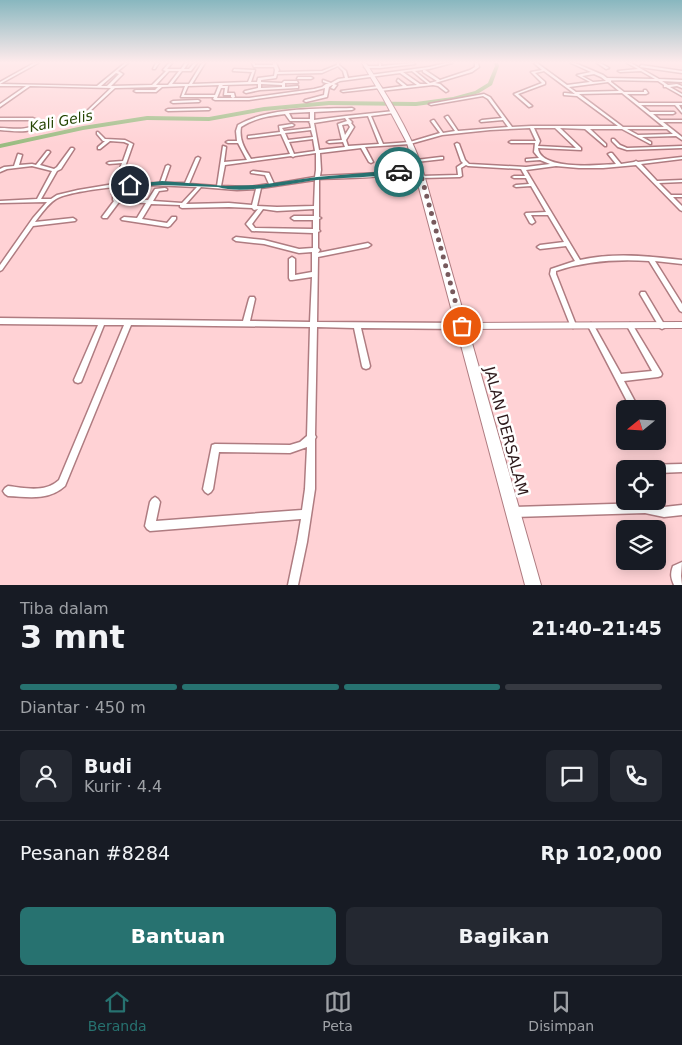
<!DOCTYPE html>
<html lang="id">
<head>
<meta charset="utf-8">
<style>
  :root { --surface:#171b24; --page:#242831; --text:#f1f3f6; --muted:#9ea1a6; --line:#363941; --accent:#277270 }
  body { margin:0; font-family:"DejaVu Sans",sans-serif; background:var(--page); color:var(--text); height:100vh; display:flex; flex-direction:column; font-size:19px; white-space:nowrap }
  * { box-sizing:border-box; margin:0 }
  p { font-size:16px; color:var(--muted) }
  .icon { flex:none; width:28px; height:28px; fill:none; stroke:currentColor; stroke-width:2; stroke-linecap:round; stroke-linejoin:round }
  .map { position:relative; height:585px; overflow:hidden }
  .details { display:flex; flex-direction:column; background:var(--surface); flex:1 }
  .details>* { flex:none }
  .needle { width:32px; rotate:252deg }
  .tools { position:absolute; left:616px; top:400px; display:grid; gap:10px }
  .tools a { display:grid; place-items:center; width:50px; height:50px; border-radius:8px; background:var(--surface); box-shadow:0 2px 12px #0003; font-size:25px }
  .pin { position:absolute; display:grid; place-items:center; width:42px; height:42px; color:#fff; margin:-21px; border:2px solid #fff; border-radius:50%; box-shadow:0 1px 5px #0007 }
  .courier { position:absolute; display:grid; place-items:center; width:50px; height:50px; margin:-25px; border:4px solid #277270; border-radius:50%; background:#fff; color:#222; box-shadow:0 1px 6px #0007 }
  .overview em { font-style:normal; font-weight:700 }
  .overview div { display:flex; flex-direction:column-reverse }
  .overview { display:flex; align-items:center; justify-content:space-between; height:85px; padding:0 20px }
  h1 { font-size:32px; font-weight:700; line-height:38px }
  .bar { display:grid; grid-template-columns:repeat(4,1fr); gap:8px 5px; align-content:center; height:60px; padding:0 20px }
  .bar i { height:6px; border-radius:4px; background:var(--line) }
  .bar .selected { background:var(--accent) }
  .bar p { grid-column:span 4 }
  .line { display:flex; align-items:center; gap:12px; padding:0 20px; border-top:1px solid var(--line) }
  .line div { flex:1 }
  .round { display:grid; place-items:center; flex:none; width:52px; height:52px; border-radius:8px; background:var(--page) }
  .button { display:flex; gap:10px; margin-top:auto; padding:10px 20px }
  .button a { flex:1; height:58px; border-radius:8px; background:var(--accent); color:#fff; font-size:20px; font-weight:700; line-height:58px; text-align:center }
  .button a+a { background:var(--page); color:var(--text) }
  .tabs { display:flex; justify-content:space-around; align-items:center; height:70px; border-top:1px solid var(--line); background:var(--surface); font-size:14px; color:var(--muted) }
  .tabs a { display:grid; justify-items:center; gap:2px }
  .tabs .selected { color:var(--accent) }
  .map>svg:first-child { display:block }
  .lines { fill:none; stroke-linecap:round; stroke-linejoin:round }
  .river { fill:#99bc81; fill-rule:evenodd }
  .minor-casing { stroke:#af7c81; stroke-width:3 }
  .tertiary-casing { stroke:#af7c81; stroke-width:2 }
  .primary-casing { stroke:#af7c81; stroke-width:2 }
  .minor { fill:#fff; fill-rule:evenodd }
  .tertiary { fill:#fff; fill-rule:evenodd }
  .primary { fill:#fff; fill-rule:evenodd }
  .route { fill:#277270 }
  .done { stroke:#775a5d; stroke-width:5; stroke-dasharray:0 9 }
  .labels { text-anchor:middle; dominant-baseline:central; stroke-width:5; stroke-linejoin:round; paint-order:stroke }
  .far-water-label { font-size:14px; font-style:italic; fill:#254503; stroke:#fff }
  .street-label { font-size:15px; fill:#2e1a1c; stroke:#fff }
</style>
</head>
<body>
<div class="map">
<svg width="682" height="585" viewBox="0 0 682 585">
  <rect width="100%" height="100%" fill="#ffd2d5"/>
  <g class="lines">
    <path class="river" d="M494 63H498L499 66 492 85 479 93 454 101 416 106 329 105 264 111 209 121 147 120 83 130 0 148V144L83 126 147 116 209 117 264 107 329 101 416 102 453 97 475 91 488 83 495 66Z"/>
    <defs>
      <g id="minor">
        <path d="M34 63H38L0 84V82Z"/>
        <path d="M125 63H128L118 71 123 74 111 86 152 85 166 71 163 70 169 63H172L167 69H181L185 63H188L184 69H189L194 63H197L191 71H182L172 84H189L202 63H205L192 84 248 82 252 72 233 71 234 69 255 70 251 82H257L258 78 274 76 275 70 274 67H254L252 63H255V65H273V63H276L279 70 278 72 322 71 337 65V63H339V65L346 71 348 78 429 67 446 63H452L429 69 415 71 430 83 437 81 423 72V70H425L440 80 470 70 475 67V63H478L479 67 472 72 435 83 440 84 447 90 448 91 446 92 438 86 433 85 380 91V89H381L403 86 397 81 398 79 407 86 417 85 400 73 340 81 334 84 337 85 334 89 331 88 333 85H332L329 87 327 97 306 102 304 101 305 100 324 95 325 88 314 91 249 100H215L213 99 214 97H181L185 86 162 87 156 92H136L134 91 136 90H155L158 87 115 88 89 112 87 111 88 110 111 88 30 86 0 107V104L26 86H0V84L97 86ZM338 66 343 71 345 78 338 79 331 83 323 80V82L329 84H326L322 87 314 89 249 98H233L235 97 234 93H227L228 86H222L223 85 258 84V88L245 91 244 92 246 93 260 90 297 88H298V86L285 87V83H298L297 81H284L282 83 261 82V80L276 78 277 74 322 73ZM169 71H179L168 85H156ZM412 71 428 84H420L403 72ZM116 73 119 74 107 86H101ZM261 84 282 85V87L261 88ZM219 85 215 95H184L188 86ZM221 88H225L224 95H231V97L233 98H217Z"/>
        <path d="M156 63H159L155 69H153Z"/>
        <path d="M379 63H381V66L413 63 415 64 380 68H366L364 67 366 66H379Z"/>
        <path d="M534 63H537L567 85 590 82 577 75 591 72 571 63H575L603 75 607 78 655 79 641 71 620 72 618 71 638 69 627 63H631L659 79 682 80V82L662 81 668 85 677 84 682 86V88L677 86 670 87 682 94V96L666 87H664V85L658 81 609 80H611V82L624 92H644V90H646L648 93 646 94H627L639 103H682V105H679L682 110V113L675 105H641L650 112H674L675 113 673 114H653L660 120H682V122H663L682 137V140L676 136 642 137 651 142V144H650L622 129H590L606 144V146H605L585 129 560 128 581 148V150L538 148C540 171 600 165 616 164L608 154 610 153H612L621 164 634 162 636 161 638 162 682 157V159L641 164 657 181 682 180V182L659 183 671 195H682V197H673L682 206V211L680 210 636 165 603 168H579L556 166 526 170 580 260C614 252 649 256 682 260V264L655 261 682 304V312L680 311 649 261C616 259 586 261 556 271V274L576 325 575 327 573 328 571 327 550 274 551 269 575 261 566 246 540 249 537 247 540 245 564 242 548 215H531L535 222 532 224 530 223 525 214 526 213 546 212 531 186 516 187 514 186 516 185 529 184 526 178H514L512 177 514 176H525L521 169 468 166 466 165 461 168 462 176 460 177 421 178 419 177 421 176 458 175 457 167 463 163 461 161 455 144 457 143 459 144 465 160 469 164 526 167 550 164 540 160 526 161V159L539 158 534 152 535 143H511L509 142 511 141H536L530 128 490 130 442 135 410 144 365 147 373 162 371 163 369 162 361 148 320 153 321 170 320 176 381 173 404 168 417 163 419 164C392 181 350 177 319 179V217L321 218 319 219V230L320 231 318 232V248L320 250 318 253 368 243 371 245 368 247 318 257 317 322 462 323 464 324 465 326 464 328 462 329 361 328 370 366 369 368 366 369 363 368 362 366 354 328 317 327 315 435 316 437 315 439V489L307 542 298 585H288L297 542 301 519 150 531 147 529 145 526 150 502 152 499 155 497 158 499 160 502 156 521 302 510 305 489 307 447 290 453 219 452 213 489 211 492 208 494 205 492 203 489 212 445 215 444 290 445 300 442 307 436 310 327 131 325 65 486C49 501 28 497 8 496L5 494 3 491 5 488 8 486C25 488 45 493 59 480L124 325H104L82 380 81 382 78 383 75 382 74 380 98 325 0 324V318L243 321 249 299 250 297H254L255 299 250 321 310 322 312 277 292 280H290L289 278V259L292 257 295 259V275L312 272V252L299 253 264 244 236 241 233 239 236 237 264 240 299 249 313 248V233L252 231 246 224 258 209 254 210 252 208 229 207 182 208 180 207V205L151 204 142 219 167 223 172 217H176V219L170 226 168 227 122 220 121 219 124 217 137 218 146 203 119 202 107 218H103L102 217 114 201 113 200V195L112 194 113 193 114 187C99 189 68 192 56 199 48 204 41 214 35 222L73 218 76 220 75 221 33 226 2 270 0 271V265L33 218 47 202 0 203V201L37 199 52 171 32 166 7 169 0 172V169L4 167 14 166 18 154 22 155 19 165 32 164 36 165 47 151H49L50 152 40 165 54 169 57 167 71 148H73L74 149 61 169 57 171 41 199H51L57 195 78 190 114 184 122 163 109 164 107 163 109 162 123 161 129 144 124 142 110 141 100 149H98V147L105 141H103L97 134V132H98L105 139 125 140 133 144 119 184 160 183 166 166 168 165 170 166 164 183H185L196 158 198 157 200 158 189 184 217 186 223 146 226 147 224 162 247 160 238 143H228L226 142 228 141H237L236 131 238 125C269 107 316 109 352 108L354 109 352 110 314 112V120L346 116 394 111V113H393L371 116 383 144 410 142 440 133 431 121 433 120H434L443 133 455 131 445 117 447 116H448L458 131 508 127 503 120 481 122 480 121 482 120 502 118 488 99 483 96 431 105 429 104 484 94 490 97 512 127 531 126H618L577 96 564 95V93H565L575 94 544 71 535 73 545 82V84L518 94 532 106 529 107 514 94 542 83 531 72 542 70ZM594 74 601 77 606 81 593 82 582 76ZM608 82 619 91 576 92 569 87ZM622 93 664 127H623L579 94ZM310 112V119H292L289 113ZM285 114 290 121H310L309 122 310 123 311 128 284 131 282 128 293 126 294 125 292 124 279 126 280 132 248 136V138H249L281 134 290 154 251 159C244 148 239 139 241 127 255 118 269 116 285 114ZM368 116 379 144 348 146 346 140 354 127 351 123 352 122 348 118ZM345 118 347 121 338 124 342 140 329 141 327 142 329 143 343 142 345 147 319 150 314 123ZM348 124 350 127 345 135 342 125ZM534 128H555L576 148 538 146 540 141ZM627 129H667L673 134 638 135ZM311 130 313 137 288 140 285 133ZM313 139 315 151 294 154 289 142ZM316 153V170L315 177 274 184 269 173 253 171 251 172V173L265 175 269 184 249 187 221 186 225 165 291 156 293 157 295 156ZM315 180 314 206 277 207 257 206 261 188ZM152 185 197 187 182 203 153 201 159 191 167 190V189L165 188 155 189 148 200 118 199V195H144L146 194 144 193H118V187ZM201 187 237 190 256 189 252 205 229 203 186 204ZM263 209 277 211 314 209V216H294L291 218 294 220H313V229L255 228 252 224Z"/>
        <path d="M597 63H600L609 68 606 69Z"/>
        <path d="M641 65 682 71V73L640 67Z"/>
        <path d="M298 77H311L313 78 311 79H297Z"/>
        <path d="M379 86 381 87 380 88 343 92 341 91Z"/>
        <path d="M198 100 200 101 199 102 173 103 171 102 173 101Z"/>
        <path d="M208 108 210 109 209 110 168 111 166 110 168 109Z"/>
        <path d="M0 118H33L42 122C32 135 15 131 0 130V128C13 128 28 132 38 122L32 120H0Z"/>
        <path d="M612 139H614L620 145 627 148 682 146V148L627 150 618 147 612 141Z"/>
        <path d="M441 157H443V159L416 162 414 161 416 160Z"/>
        <path d="M641 292H645L664 324 665 326 664 328 662 329 660 328 640 294Z"/>
        <path d="M591 323 593 324 621 374 652 371 627 326 628 324 630 323 632 324 661 372 662 374 661 376 658 377 624 381 639 409H631L588 326 589 324Z"/>
        <path d="M682 464V472L658 473V469H639L640 466 643 465Z"/>
        <path d="M645 503 664 507 682 505V515L664 517 645 513 514 517 511 515 509 512 511 509 514 507Z"/>
        <path d="M682 562 681 576 682 585H674C671 578 670 574 673 566Z"/>
      </g>
      <path id="tertiary" d="M682 322V328L462 329 459 328 458 326 459 324 462 323Z"/>
      <path id="primary" d="M362 63H366C387 95 408 128 421 164L541 585H525L407 143 383 98Z"/>
    </defs>
    <use href="#minor" class="minor-casing"/>
    <use href="#tertiary" class="tertiary-casing"/>
    <use href="#primary" class="primary-casing"/>
    <use href="#minor" class="minor"/>
    <use href="#tertiary" class="tertiary"/>
    <use href="#primary" class="primary"/>
  </g>
  <linearGradient id="sky" x2="0" y2="1"><stop stop-color="#88b7bf"/><stop offset="0.43" stop-color="#ffebec"/><stop offset="1" stop-color="#ffebec" stop-opacity="0"/></linearGradient>
  <rect width="682" height="145" fill="url(#sky)"/>
  <path class="route" d="M399 170 401 173C374 178 345 177 317 180 290 183 243 195 218 187L162 185 130 187 127 185 162 181 226 186 259 185 317 177Z"/>
  <g class="lines">
    <path class="done" d="M399 172 418 164 462 326"/>
  </g>
  <g class="labels">
    <g class="far-water-label">
      <text transform="translate(61 121) rotate(-11)">Kali Gelis</text>
    </g>
    <g class="street-label">
      <text transform="translate(506 431) rotate(75)">JALAN DERSALAM</text>
    </g>
  </g>
</svg>
<div class="tools">
<a><svg class="needle" viewBox="-14 -14 28 28"><path d="M0-13l5 13h-10z" fill="#e53935"/><path d="M0 13l5-13h-10z" fill="#9ea1a6"/></svg></a>
<a><svg class="icon" aria-label="locate" viewBox="0 0 24 24"><circle cx="12" cy="12" r="6"/><path d="M12 2v4M12 18v4M2 12h4M18 12h4"/></svg></a>
<a><svg class="icon" aria-label="layers" viewBox="0 0 24 24"><path d="M12 4l9 5-9 5-9-5zM3 14l9 5 9-5"/></svg></a>
</div>
<div class="pin" style="left:462px;top:326px;background:#ea580c"><svg class="icon" aria-label="bag" viewBox="0 0 24 24"><path d="M5 8h14l-1 12H6zM9 8a3 3 0 0 1 6 0"/></svg></div>
<div class="pin" style="left:130px;top:185px;background:#1f2937"><svg class="icon" aria-label="home" viewBox="0 0 24 24"><path d="M3 11l9-7 9 7M6 9v11h12V9"/></svg></div>
<div class="courier" style="left:399px;top:172px"><svg class="icon" aria-label="car" viewBox="0 0 24 24"><path d="M5 17H2v-5l4-1 3-4h7l3 4 3 1v5h-3M9 17h6M6 11h13"/><circle cx="7" cy="17" r="2"/><circle cx="17" cy="17" r="2"/></svg></div>
</div>
<section class="details">
<div class="overview"><div><h1>3 mnt</h1><p>Tiba dalam</p></div><em>21:40–21:45</em></div>
<div class="bar"><i class="selected"></i><i class="selected"></i><i class="selected"></i><i></i><p>Diantar · 450 m</p></div>
<div class="line" style="height:90px"><a class="round"><svg class="icon" aria-label="person" viewBox="0 0 24 24"><circle cx="12" cy="8" r="4"/><path d="M4 21q1-7 8-7t8 7"/></svg></a><div><b>Budi</b><p>Kurir · 4.4</p></div><a class="round"><svg class="icon" aria-label="chat" viewBox="0 0 24 24"><path d="M4 5h16v11H9l-5 4z"/></svg></a><a class="round"><svg class="icon" aria-label="phone" viewBox="0 0 24 24"><path d="M5 4h4l2 5-3 2q2 4 5 5l2-3 5 2v4C11 20 4 13 5 4z"/></svg></a></div>
<div class="line" style="height:65px"><div>Pesanan #8284</div><b>Rp 102,000</b></div>
<div class="button"><a>Bantuan</a><a>Bagikan</a></div>
</section>
<nav class="tabs">
<a class="selected"><svg class="icon" aria-label="home" viewBox="0 0 24 24"><path d="M3 11l9-7 9 7M6 9v11h12V9"/></svg>Beranda</a>
<a><svg class="icon" aria-label="map" viewBox="0 0 24 24"><path d="M3 6l6-2 6 2 6-2v14l-6 2-6-2-6 2zM9 4v14M15 6v14"/></svg>Peta</a>
<a><svg class="icon" aria-label="saved" viewBox="0 0 24 24"><path d="M7 4h10v16l-5-4-5 4z"/></svg>Disimpan</a>
</nav>
</body>
</html>
